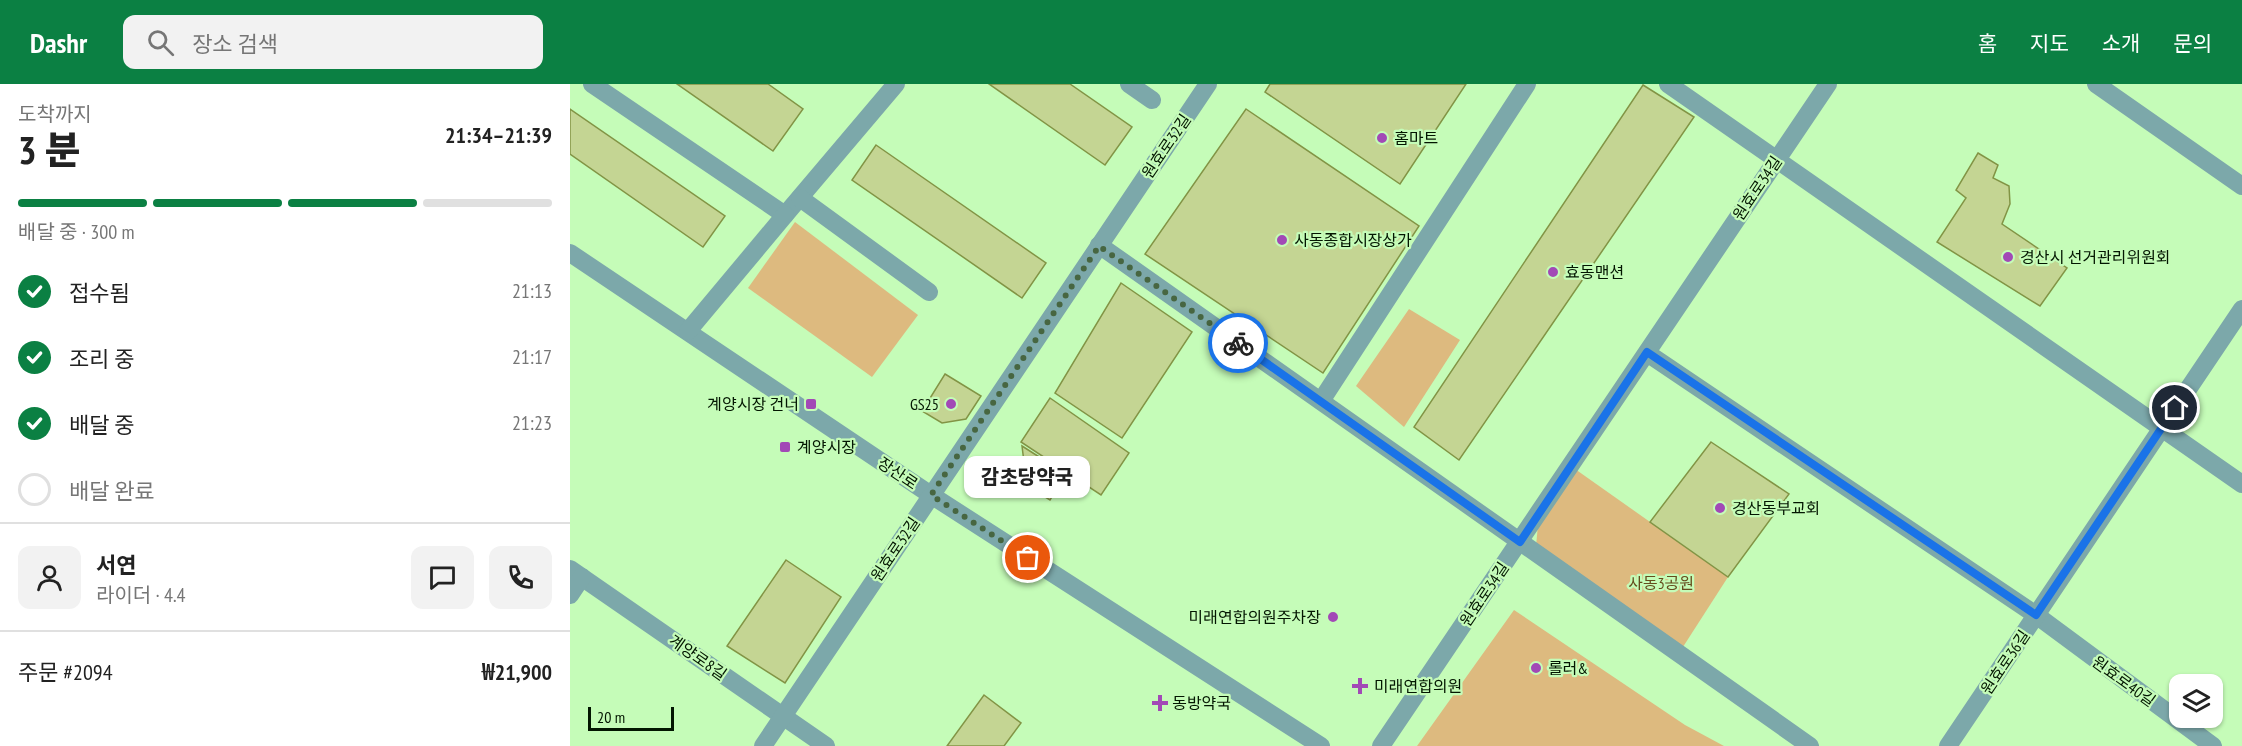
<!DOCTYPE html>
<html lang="ko">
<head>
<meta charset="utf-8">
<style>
  :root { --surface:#fff; --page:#f2f2f2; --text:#222; --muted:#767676; --line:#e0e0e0; --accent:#0b8043 }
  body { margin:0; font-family:"PT Sans Narrow","Noto Sans KR",sans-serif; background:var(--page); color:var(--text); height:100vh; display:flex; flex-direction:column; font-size:22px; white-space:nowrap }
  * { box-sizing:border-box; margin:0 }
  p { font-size:20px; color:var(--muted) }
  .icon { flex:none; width:33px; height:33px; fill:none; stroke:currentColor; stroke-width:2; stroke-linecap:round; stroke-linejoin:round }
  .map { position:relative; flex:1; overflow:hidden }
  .side { display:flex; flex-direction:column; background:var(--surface); width:570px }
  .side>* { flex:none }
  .buttons { position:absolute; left:1599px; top:590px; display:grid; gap:12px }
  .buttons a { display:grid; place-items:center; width:54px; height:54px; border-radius:12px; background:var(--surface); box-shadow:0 2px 4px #0004; font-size:30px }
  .scale { position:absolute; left:18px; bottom:15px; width:86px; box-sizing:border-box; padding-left:6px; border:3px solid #031601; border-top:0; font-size:16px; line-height:21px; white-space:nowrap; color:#031601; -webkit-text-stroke:4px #c5fcb8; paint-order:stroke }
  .pin { position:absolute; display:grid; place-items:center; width:51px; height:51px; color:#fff; margin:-26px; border:3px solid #fff; border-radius:50%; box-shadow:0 2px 6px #0007 }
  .courier { position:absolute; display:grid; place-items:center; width:60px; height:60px; margin:-30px; border:4px solid #1a73e8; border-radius:50%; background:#fff; color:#222; box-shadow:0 2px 8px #0007 }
  .bubble { position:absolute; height:42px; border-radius:12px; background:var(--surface); box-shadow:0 2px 4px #0004; font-size:20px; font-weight:800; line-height:42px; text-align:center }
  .head em { font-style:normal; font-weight:800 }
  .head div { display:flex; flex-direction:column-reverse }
  .head { display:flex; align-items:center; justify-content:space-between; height:102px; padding:0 18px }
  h1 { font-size:39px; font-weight:800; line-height:45px }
  .bar { display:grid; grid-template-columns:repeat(4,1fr); gap:9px 6px; align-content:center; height:72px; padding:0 18px }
  .bar i { height:8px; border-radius:4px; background:var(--line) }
  .bar .active { background:var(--accent) }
  .bar p { grid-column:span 4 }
  .line { display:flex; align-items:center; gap:15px; padding:0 18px; border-top:2px solid var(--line) }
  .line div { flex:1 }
  .round { display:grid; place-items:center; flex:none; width:63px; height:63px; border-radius:12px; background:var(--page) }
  ol { padding:0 18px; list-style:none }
  li { display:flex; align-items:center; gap:18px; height:66px }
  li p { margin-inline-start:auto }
  li .icon { padding:6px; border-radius:50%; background:var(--accent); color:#fff; stroke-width:4 }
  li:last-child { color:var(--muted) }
  li i { width:33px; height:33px; border:3px solid var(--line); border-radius:50% }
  header { display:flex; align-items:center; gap:36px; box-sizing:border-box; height:84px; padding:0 30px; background:var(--accent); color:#fff }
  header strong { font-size:28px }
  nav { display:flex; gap:33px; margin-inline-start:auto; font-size:21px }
  .search { width:420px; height:54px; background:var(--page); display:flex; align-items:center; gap:15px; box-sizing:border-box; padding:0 21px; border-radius:12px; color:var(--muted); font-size:22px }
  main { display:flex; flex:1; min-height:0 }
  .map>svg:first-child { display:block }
  .green { fill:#ddba7f }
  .building { fill:#c4d593; stroke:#829445; stroke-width:1.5 }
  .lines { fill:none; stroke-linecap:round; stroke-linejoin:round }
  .minor { stroke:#7ca8aa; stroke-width:18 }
  .done { stroke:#476641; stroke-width:6; stroke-dasharray:0 10.8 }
  .route { stroke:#1a73e8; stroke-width:8 }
  .poi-dot { fill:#a249b6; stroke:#c5fcb8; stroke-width:2 }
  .labels { text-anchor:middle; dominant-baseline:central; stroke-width:4.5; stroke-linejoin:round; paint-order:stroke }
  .poi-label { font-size:16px; fill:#031601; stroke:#c5fcb8; text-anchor:start }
  .street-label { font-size:16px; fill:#031601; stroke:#c5fcb8 }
  .park-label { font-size:16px; fill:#654c1d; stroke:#c5fcb8 }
</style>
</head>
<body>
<header>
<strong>Dashr</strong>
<div class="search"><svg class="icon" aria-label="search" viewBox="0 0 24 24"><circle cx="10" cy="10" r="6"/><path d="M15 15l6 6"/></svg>장소 검색</div>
<nav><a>홈</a><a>지도</a><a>소개</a><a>문의</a></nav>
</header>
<main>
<section class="side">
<div class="head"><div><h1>3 분</h1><p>도착까지</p></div><em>21:34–21:39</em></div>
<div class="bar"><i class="active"></i><i class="active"></i><i class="active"></i><i></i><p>배달 중 · 300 m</p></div>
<ol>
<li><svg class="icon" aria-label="check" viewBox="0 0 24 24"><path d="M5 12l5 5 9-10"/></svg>접수됨<p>21:13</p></li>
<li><svg class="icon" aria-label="check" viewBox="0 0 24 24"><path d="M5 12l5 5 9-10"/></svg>조리 중<p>21:17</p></li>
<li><svg class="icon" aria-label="check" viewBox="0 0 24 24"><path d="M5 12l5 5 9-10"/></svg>배달 중<p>21:23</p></li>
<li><i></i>배달 완료</li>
</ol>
<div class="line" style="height:108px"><a class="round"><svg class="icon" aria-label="person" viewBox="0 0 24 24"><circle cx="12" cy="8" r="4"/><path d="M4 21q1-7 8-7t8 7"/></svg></a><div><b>서연</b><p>라이더 · 4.4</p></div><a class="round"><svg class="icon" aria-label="chat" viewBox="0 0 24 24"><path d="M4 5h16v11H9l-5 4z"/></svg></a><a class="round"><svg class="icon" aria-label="phone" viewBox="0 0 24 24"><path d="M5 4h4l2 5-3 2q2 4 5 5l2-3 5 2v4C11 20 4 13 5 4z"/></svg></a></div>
<div class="line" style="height:78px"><div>주문 #2094</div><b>₩21,900</b></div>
</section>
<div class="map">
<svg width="1672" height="662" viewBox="0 0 1672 662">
  <rect width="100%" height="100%" fill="#c5fcb8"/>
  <g class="green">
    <path d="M225 138 348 231 302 293 178 204Z"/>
    <path d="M839 225 890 256 834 343 786 302Z"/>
    <path d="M1005 385 1158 493 1111 566 966 462 968 441Z"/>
    <path d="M944 526 1115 641 1154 662H847Z"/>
  </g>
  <g class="building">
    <path d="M107 0H198L233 25 203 67Z"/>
    <path d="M419 0H500L562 43 535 81Z"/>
    <path d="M700 0H896L830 100 695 8Z"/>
    <path d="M1073 1 1124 33 889 376 844 343Z"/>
    <path d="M0 25 155 132 133 163 0 70Z"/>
    <path d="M676 25 849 142 753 289 575 170Z"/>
    <path d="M306 61 476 179 452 214 282 96Z"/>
    <path d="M1408 69 1428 81 1423 94 1439 102 1440 120 1432 140 1497 184 1470 222 1367 158 1396 114 1386 106Z"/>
    <path d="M551 199 622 248 552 354 485 309Z"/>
    <path d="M375 290 411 312 396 335 372 339 352 327Z"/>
    <path d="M480 314 559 369 531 411 451 358Z"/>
    <path d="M1141 358 1219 410 1158 493 1080 438Z"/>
    <path d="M452 362 496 390 480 416 457 402Z"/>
    <path d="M216 476 271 513 215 599 157 562Z"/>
    <path d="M414 611 451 639 434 662H377Z"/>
  </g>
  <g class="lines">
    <g class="minor">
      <path d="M22 0 215 131 326 0"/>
      <path d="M559 0 582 16"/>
      <path d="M1098 0 1672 400"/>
      <path d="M1526 0 1672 102"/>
      <path d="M230 114 359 208"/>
      <path d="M529 161 1240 662"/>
      <path d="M0 169 361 411 751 662"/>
      <path d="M118 247 215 131"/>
      <path d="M1077 269 1466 531 1643 662"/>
      <path d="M751 317 957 0"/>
      <path d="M0 485 256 662"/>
      <path d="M0 511 12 493"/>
      <path d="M193 662 638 0"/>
      <path d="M811 662 1258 0"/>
      <path d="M1378 662 1672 225"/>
    </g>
  </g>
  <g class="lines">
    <path class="done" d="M458 474 361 411 529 162 668 259"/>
    <path class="route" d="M668 259 950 458 1077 268 1466 531 1605 324"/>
  </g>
  <g class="poi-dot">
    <circle cx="812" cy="54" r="6"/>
    <circle cx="712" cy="156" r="6"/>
    <circle cx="1438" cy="173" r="6"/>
    <circle cx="983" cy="188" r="6"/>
    <rect x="235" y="314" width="12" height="12" rx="3"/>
    <circle cx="381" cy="320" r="6"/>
    <rect x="209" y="357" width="12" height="12" rx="3"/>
    <circle cx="1150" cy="424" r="6"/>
    <circle cx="763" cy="533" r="6"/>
    <circle cx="966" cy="584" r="6"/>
    <path d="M787 593h6v6h6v6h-6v6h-6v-6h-6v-6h6z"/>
    <path d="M587 610h6v6h6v6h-6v6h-6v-6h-6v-6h6z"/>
  </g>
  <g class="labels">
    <g class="poi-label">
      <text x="824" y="54">홈마트</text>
      <text x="724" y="156">사동종합시장상가</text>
      <text x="1450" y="173">경산시 선거관리위원회</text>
      <text x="995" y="188">효동맨션</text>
      <text x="229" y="320" text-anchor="end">계양시장 건너</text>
      <text x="369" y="320" text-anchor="end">GS25</text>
      <text x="227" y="363">계양시장</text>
      <text x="1162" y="424">경산동부교회</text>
      <text x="751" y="533" text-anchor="end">미래연합의원주차장</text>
      <text x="978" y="584">롤러&amp;</text>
      <text x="804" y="602">미래연합의원</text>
      <text x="602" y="619">동방약국</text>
    </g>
    <g class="street-label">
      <text transform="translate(596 62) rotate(-56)">원효로32길</text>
      <text transform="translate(1187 104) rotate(-56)">원효로34길</text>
      <text transform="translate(328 389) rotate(34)">장산로</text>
      <text transform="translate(325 465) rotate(-56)">원효로32길</text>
      <text transform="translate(914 510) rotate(-56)">원효로34길</text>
      <text transform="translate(128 573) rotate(35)">계양로8길</text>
      <text transform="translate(1435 578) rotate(-56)">원효로36길</text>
      <text transform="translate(1554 597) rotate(36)">원효로40길</text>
    </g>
    <g class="park-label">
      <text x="1091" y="499">사동3공원</text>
    </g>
  </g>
</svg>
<div class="buttons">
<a><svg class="icon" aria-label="layers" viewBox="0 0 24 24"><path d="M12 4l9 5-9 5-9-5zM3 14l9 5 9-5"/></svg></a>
</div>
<div class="scale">20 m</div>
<div class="pin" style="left:458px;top:474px;background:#ea580c"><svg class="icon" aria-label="bag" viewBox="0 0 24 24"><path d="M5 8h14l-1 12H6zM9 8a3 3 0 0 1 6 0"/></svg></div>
<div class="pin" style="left:1605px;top:324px;background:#1f2937"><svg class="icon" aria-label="home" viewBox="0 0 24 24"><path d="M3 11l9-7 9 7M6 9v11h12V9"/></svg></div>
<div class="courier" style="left:668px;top:259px"><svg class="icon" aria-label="bike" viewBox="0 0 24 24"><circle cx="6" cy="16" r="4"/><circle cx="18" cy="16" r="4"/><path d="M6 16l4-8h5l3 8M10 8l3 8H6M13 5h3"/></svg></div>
<div class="bubble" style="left:394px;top:372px;width:126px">감초당약국</div>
</div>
</main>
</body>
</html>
